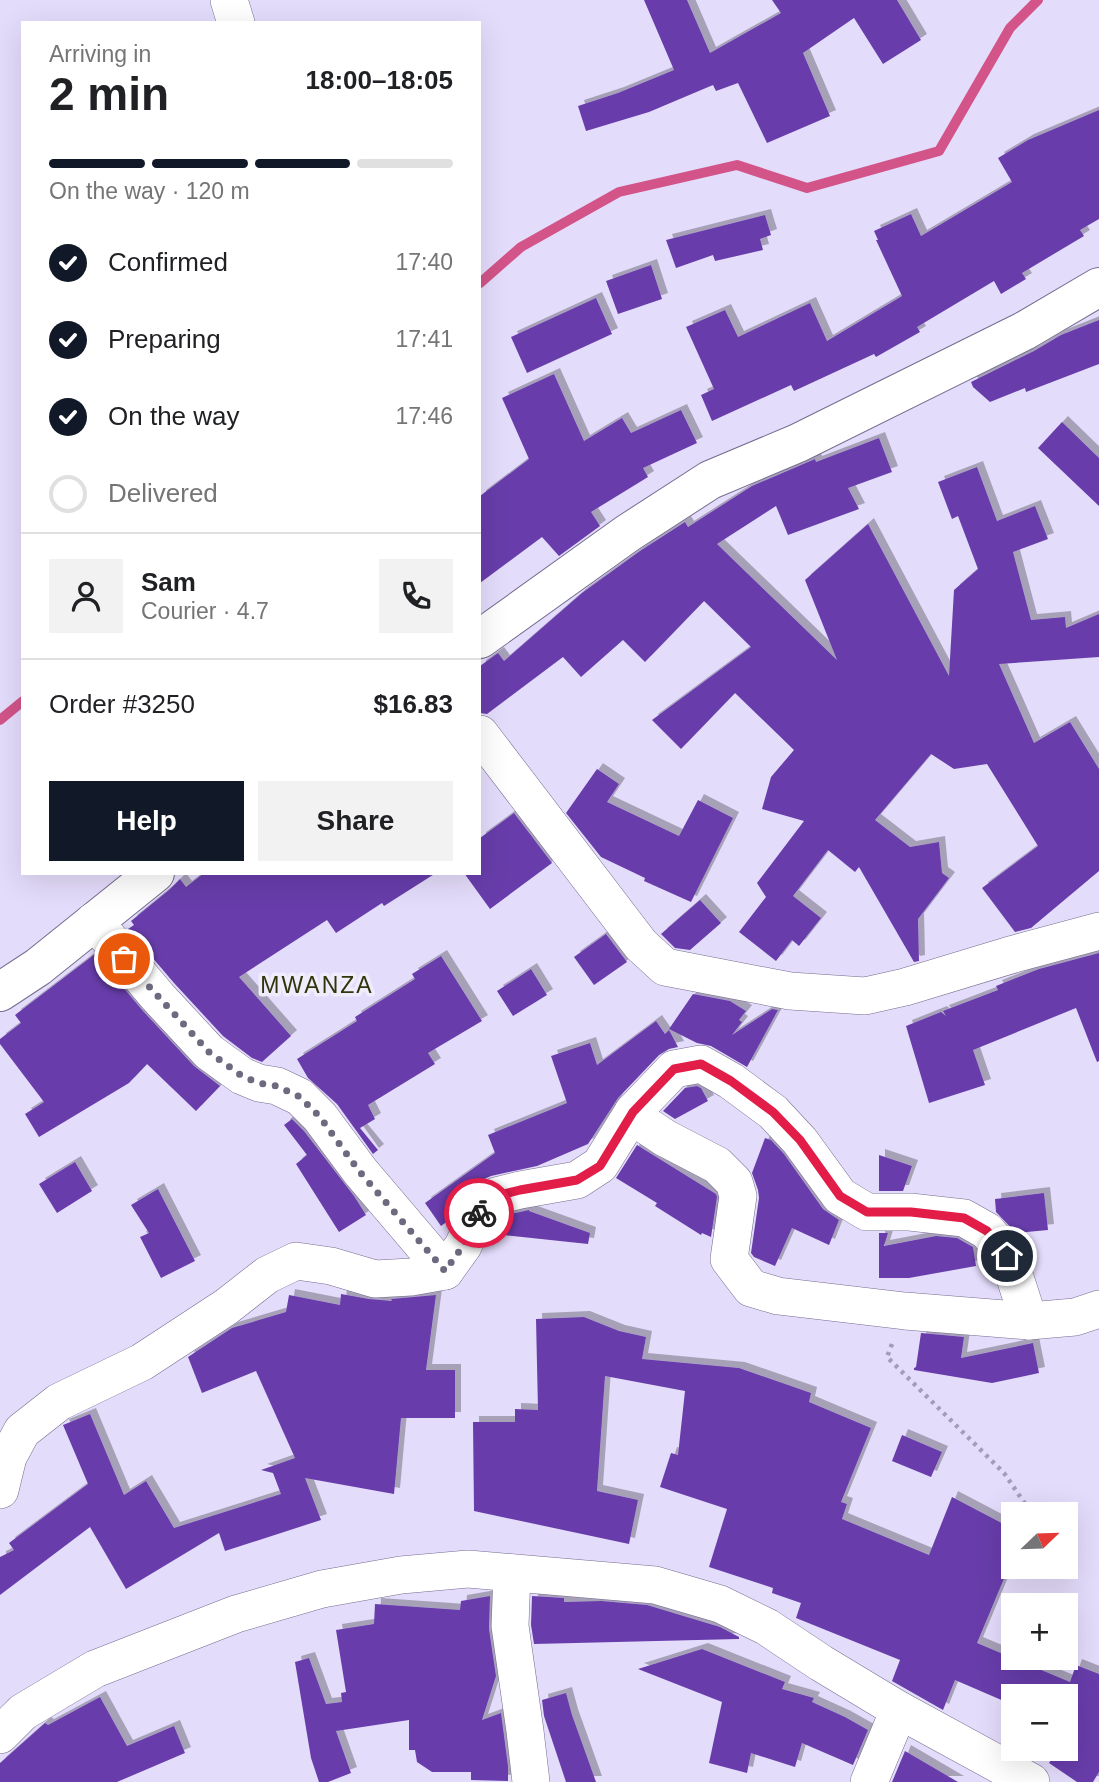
<!DOCTYPE html>
<html lang="en">
<head>
<meta charset="utf-8">
<style>
  :root { --surface:#fff; --page:#f2f2f2; --text:#202124; --muted:#757577; --line:#e0e0e0; --accent:#111827 }
  body { margin:0; font-family:Arial,sans-serif; background:var(--page); color:var(--text); height:100vh; display:flex; flex-direction:column; font-size:26px; white-space:nowrap }
  * { box-sizing:border-box; margin:0 }
  p { font-size:23px; color:var(--muted) }
  .icon { flex:none; width:38px; height:38px; fill:none; stroke:currentColor; stroke-width:2; stroke-linecap:round; stroke-linejoin:round }
  .map { position:relative; flex:1; overflow:hidden }
  .sheet { position:absolute; left:21px; top:21px; width:460px; height:854px; display:flex; flex-direction:column; background:var(--surface); border-radius:0px; box-shadow:0 7px 28px #0002 }
  .sheet>* { flex:none }
  .needle { width:46px; rotate:67deg }
  .buttons { position:absolute; left:1001px; top:1502px; display:grid; gap:14px }
  .buttons a { display:grid; place-items:center; width:77px; height:77px; border-radius:0px; background:var(--surface); box-shadow:0 7px 28px #0002; font-size:35px }
  .pin { position:absolute; display:grid; place-items:center; width:60px; height:60px; color:#fff; margin:-30px; border:4px solid #fff; border-radius:50%; box-shadow:0 2px 7px #0007 }
  .courier { position:absolute; display:grid; place-items:center; width:70px; height:70px; margin:-35px; border:5px solid #e11d48; border-radius:50%; background:#fff; color:#222; box-shadow:0 2px 9px #0007 }
  .summary em { font-style:normal; font-weight:800 }
  .summary div { display:flex; flex-direction:column-reverse }
  .summary { display:flex; align-items:center; justify-content:space-between; height:119px; padding:0 28px }
  h1 { font-size:46px; font-weight:800; line-height:52px }
  .bar { display:grid; grid-template-columns:repeat(4,1fr); gap:10px 7px; align-content:center; height:84px; padding:0 28px }
  .bar i { height:9px; border-radius:5px; background:var(--line) }
  .bar .on { background:var(--accent) }
  .bar p { grid-column:span 4 }
  .line { display:flex; align-items:center; gap:18px; padding:0 28px; border-top:2px solid var(--line) }
  .line div { flex:1 }
  .round { display:grid; place-items:center; flex:none; width:74px; height:74px; border-radius:0px; background:var(--page) }
  ol { padding:0 28px; list-style:none }
  li { display:flex; align-items:center; gap:21px; height:77px }
  li p { margin-inline-start:auto }
  li .icon { padding:7px; border-radius:50%; background:var(--accent); color:#fff; stroke-width:4 }
  li:last-child { color:var(--muted) }
  li i { width:38px; height:38px; border:4px solid var(--line); border-radius:50% }
  .action { display:flex; gap:14px; margin-top:auto; padding:14px 28px }
  .action a { flex:1; height:80px; border-radius:0px; background:var(--accent); color:#fff; font-size:28px; font-weight:800; line-height:80px; text-align:center }
  .action a+a { background:var(--page); color:var(--text) }
  .map>svg:first-child { display:block }
  .lines { fill:none; stroke-linecap:round; stroke-linejoin:round }
  .stream { stroke:#d25488; stroke-width:10 }
  .building { fill:#683eab; filter:url(#shadow) }
  .street-casing { stroke:#766c8f; stroke-width:38 }
  .secondary-casing { stroke:#766c8f; stroke-width:40 }
  .path { stroke:#a49db7; stroke-width:4.5; stroke-dasharray:3.5 5; stroke-linecap:butt }
  .street { stroke:#fff; stroke-width:37 }
  .secondary { stroke:#fff; stroke-width:38 }
  .done { stroke:#6e697e; stroke-width:7; stroke-dasharray:0 12.6 }
  .route { stroke:#e11d48; stroke-width:9 }
  .labels { text-anchor:middle; dominant-baseline:central; stroke-width:7; stroke-linejoin:round; paint-order:stroke }
  .neighbourhood-label { font-size:23px; letter-spacing:2px; fill:#2f350d; stroke:#f0ecfc }
</style>
</head>
<body>
<div class="map">
<svg width="1099" height="1782" viewBox="0 0 1099 1782">
  <defs>
    <filter id="shadow"><feDropShadow dx="6" dy="-6" stdDeviation="0" flood-color="#0004"/></filter>
  </defs>
  <rect width="100%" height="100%" fill="#e4dcfb"/>
  <g class="lines">
    <g class="stream">
      <path d="M480 283 521 247 619 192 737 165 807 188 939 151 1010 28 1038 0"/>
      <path d="M0 720 23 701"/>
    </g>
  </g>
  <g class="building">
    <path d="M644 0H687L710 53 781 13 772 0H897L921 40 883 64 854 18 803 53 830 116 767 143 738 83 716 91 713 85 649 112 586 131 578 106 618 93 674 70Z"/>
    <path d="M1099 110V219L1080 230 1084 236 1022 273 1026 279 1001 294 994 281 917 327 920 332 876 357 874 354 794 391 791 385 712 421 701 395 714 389 686 327 725 310 738 337 810 303 827 341 902 296 876 240H878L874 231 911 214 921 236 1012 182 998 158 1028 140Z"/>
    <path d="M765 215 771 235 760 239 763 250 715 261 713 255 676 268 666 240Z"/>
    <path d="M651 265 662 299 618 314 606 281Z"/>
    <path d="M596 298 612 334 527 373 511 337Z"/>
    <path d="M1099 320V364L1026 392 1025 388 990 402 973 387 971 382 1034 351 1061 335Z"/>
    <path d="M554 374 584 441 622 418 631 433 681 410 697 443 643 468 648 477 591 512 600 526 559 556 542 537 480 583V496L529 459 502 398Z"/>
    <path d="M1062 422 1099 458V506L1038 448Z"/>
    <path d="M879 438 892 472 848 488 859 509 788 535 776 506 717 544 837 660 805 580 868 524 949 676 954 590 978 569 958 516 952 519 938 482 977 467 997 521 1035 506 1048 539 1013 552 1031 620 1065 617 1066 628 1099 614V657L999 664 1034 743 1070 722 1099 769V871L1031 928 1015 932 982 888 1038 846 987 764 954 769 931 754 875 820 910 847 939 842 942 873 949 878 918 919 919 961 914 962 859 867 855 872 828 850 793 896 821 918 799 946 792 940 776 961 739 932 766 897 757 883 804 821 762 809 771 777 794 750 735 693 681 749 652 720 751 647 704 601 645 662 623 640 581 677 563 657 487 714 480 713V666L498 653 504 661 582 593 640 551 685 522 688 527 752 486 815 459 816 462Z"/>
    <path d="M597 769 619 784 607 802 679 836 698 800 733 818 691 902 644 881 645 878 601 857 566 813Z"/>
    <path d="M514 813 552 863 490 909 464 873H480V838Z"/>
    <path d="M204 873H436L384 906 382 903 336 933 327 920 239 977 291 1036 262 1062 252 1058 223 1036 174 983 128 929 134 925 131 921 169 890 180 879 186 887Z"/>
    <path d="M700 900 721 923 690 950 675 948 661 934Z"/>
    <path d="M606 934 627 962 594 985 574 957Z"/>
    <path d="M1099 953V1061L1097 1062 1076 1008 973 1050 985 1085 929 1103 906 1026 941 1012 946 1016 943 1011 998 990 996 986 1039 969Z"/>
    <path d="M95 954 143 1011 194 1066 220 1086 196 1111 147 1064 129 1083 39 1137 25 1114 44 1102 0 1044V1039L21 1023 15 1015Z"/>
    <path d="M441 956 482 1021 428 1053 435 1064 368 1105 375 1119 360 1128 378 1150 373 1154 337 1104 308 1078 297 1059 357 1021 355 1017 415 979 412 974Z"/>
    <path d="M531 969 547 995 513 1016 497 991Z"/>
    <path d="M693 994 730 1001 746 1011 739 1020 742 1022 732 1035 772 1009 778 1010 747 1067 711 1046 697 1043 669 1029Z"/>
    <path d="M656 1021 665 1034 669 1030 678 1047 669 1049 659 1055 618 1098 588 1144 537 1166 491 1176 482 1180 463 1198 453 1217 441 1226 425 1203 495 1153 488 1135 567 1103 551 1056 590 1043 597 1065Z"/>
    <path d="M697 1086 701 1088 708 1101 675 1119 663 1111 685 1088Z"/>
    <path d="M292 1119 304 1131 354 1196 366 1215 339 1232 296 1164 307 1155 284 1125Z"/>
    <path d="M765 1138 771 1140 784 1154 823 1209 839 1220 829 1245 792 1228 775 1266 754 1257 751 1253 759 1198 758 1190 752 1173Z"/>
    <path d="M637 1145 716 1194 717 1197 711 1237 702 1233 701 1235 655 1206 657 1203 616 1178Z"/>
    <path d="M879 1155 912 1166 903 1191H879Z"/>
    <path d="M75 1162 92 1191 57 1213 39 1184Z"/>
    <path d="M158 1189 195 1261 161 1278 140 1237 149 1233 131 1205Z"/>
    <path d="M1044 1193 1048 1230 1016 1233 996 1212 995 1199Z"/>
    <path d="M529 1210V1211L590 1233 588 1244 493 1234 495 1225 506 1215Z"/>
    <path d="M879 1233H888L884 1246 936 1236 957 1238 973 1247 976 1266 909 1278H879Z"/>
    <path d="M341 1294 369 1299 392 1301 391 1299 436 1295 426 1370H455V1418H401L394 1494 305 1478 321 1520 225 1551 219 1533 126 1589 90 1527 0 1595V1557L14 1550 9 1543 88 1484 63 1425 90 1414 124 1495 146 1481 174 1528 281 1494 273 1473 261 1470 295 1458 256 1371 202 1393 188 1357 232 1328 286 1312 289 1295 340 1305Z"/>
    <path d="M584 1317 619 1331 646 1337 642 1359 739 1368 811 1393 809 1402 871 1428 841 1502 847 1504 842 1519 929 1555 952 1497 1013 1529V1557L977 1643 1070 1682 1076 1665 1099 1674V1772L1093 1782H1077L1049 1763 1059 1748H1066V1738L1071 1730 1066 1727V1696H1013V1705L955 1680 943 1710 892 1681 900 1660 796 1618 801 1603 772 1593 773 1588 709 1567 727 1509 660 1487 671 1453 678 1455 685 1391 605 1376 597 1491 638 1500 629 1544 474 1511 473 1422H515V1409L538 1410 536 1319Z"/>
    <path d="M921 1333 964 1337 961 1358 1033 1343 1039 1373 992 1383 914 1370V1368L916 1367Z"/>
    <path d="M902 1435 942 1452 931 1477 892 1461Z"/>
    <path d="M490 1596 489 1629 496 1676 482 1720 501 1713 508 1766V1781L471 1780V1772H432L417 1762 415 1750H409V1720L336 1731 351 1773 328 1782H319L311 1758 295 1662 309 1658 326 1704 342 1702 341 1693 346 1692 336 1630 374 1624 375 1604 460 1610 461 1601Z"/>
    <path d="M532 1596 564 1598V1602L601 1601 647 1605 720 1627 739 1637V1639L534 1644 531 1625Z"/>
    <path d="M702 1649 785 1682 782 1689 814 1698 812 1702 845 1717 868 1730 853 1765 802 1743 795 1767 751 1753 747 1773 709 1763 722 1702 638 1669Z"/>
    <path d="M566 1693 572 1715 596 1782H566L544 1716 542 1700Z"/>
    <path d="M100 1697 127 1746 174 1726 185 1753 117 1782H0V1763L45 1723 48 1725Z"/>
    <path d="M905 1751 958 1782H892Z"/>
  </g>
  <g class="lines">
    <defs>
      <g id="street">
        <path d="M229 0 236 23"/>
        <path d="M480 734 641 945 665 967 790 991 865 996 905 987 1014 954 1099 931"/>
        <path d="M94 921 158 997 209 1052 242 1076 259 1083 277 1086 300 1097 320 1117 360 1171 445 1271"/>
        <path d="M633 1112 641 1122 665 1138 717 1165 734 1182 738 1196 729 1259 751 1288 778 1296 905 1311 1029 1321 1075 1317 1099 1309"/>
        <path d="M0 1490 8 1457 22 1431 59 1402 142 1362 226 1307 267 1275 296 1261 331 1266 375 1279 411 1277 445 1271 463 1246 478 1213 496 1196 520 1190 577 1180 600 1165 633 1112 674 1069 701 1064 731 1081 773 1112 800 1141 840 1196 867 1212H910L964 1218 987 1231 1008 1256 1029 1321"/>
        <path d="M512 1573 510 1626 525 1731 531 1782"/>
        <path d="M0 1735 23 1712 95 1669 236 1614 322 1589 401 1575 468 1569 655 1585 720 1604 767 1627 821 1663 899 1710 1031 1782"/>
        <path d="M869 1782 899 1710"/>
      </g>
      <g id="secondary">
        <path d="M480 639 628 533 710 480 798 443 1024 331 1099 287"/>
        <path d="M0 992 38 967 155 873"/>
      </g>
    </defs>
    <use href="#street" class="street-casing"/>
    <use href="#secondary" class="secondary-casing"/>
    <g class="path">
      <path d="M892 1344 887 1357 1004 1473 1032 1514"/>
      <path d="M1066 1563 1071 1571"/>
    </g>
    <use href="#street" class="street"/>
    <use href="#secondary" class="secondary"/>
  </g>
  <g class="lines">
    <path class="done" d="M124 959 209 1052 242 1076 259 1083 277 1086 300 1097 320 1117 359 1171 445 1271 463 1246 479 1213"/>
    <path class="route" d="M479 1213 496 1196 520 1190 577 1180 600 1166 633 1112 674 1069 701 1064 731 1081 773 1112 800 1140 840 1196 867 1212H911L964 1218 987 1231 1007 1256"/>
  </g>
  <g class="labels">
    <g class="neighbourhood-label">
      <text x="317" y="985">MWANZA</text>
    </g>
  </g>
</svg>
<div class="buttons">
<a><svg class="needle" viewBox="-14 -14 28 28"><path d="M0-13l5 13h-10z" fill="#e53935"/><path d="M0 13l5-13h-10z" fill="#757577"/></svg></a>
<a>+</a>
<a>−</a>
</div>
<div class="pin" style="left:124px;top:959px;background:#ea580c"><svg class="icon" aria-label="bag" viewBox="0 0 24 24"><path d="M5 8h14l-1 12H6zM9 8a3 3 0 0 1 6 0"/></svg></div>
<div class="pin" style="left:1007px;top:1256px;background:#1f2937"><svg class="icon" aria-label="home" viewBox="0 0 24 24"><path d="M3 11l9-7 9 7M6 9v11h12V9"/></svg></div>
<div class="courier" style="left:479px;top:1213px"><svg class="icon" aria-label="bike" viewBox="0 0 24 24"><circle cx="6" cy="16" r="4"/><circle cx="18" cy="16" r="4"/><path d="M6 16l4-8h5l3 8M10 8l3 8H6M13 5h3"/></svg></div>
<section class="sheet">
<div class="summary"><div><h1>2 min</h1><p>Arriving in</p></div><em>18:00–18:05</em></div>
<div class="bar"><i class="on"></i><i class="on"></i><i class="on"></i><i></i><p>On the way · 120 m</p></div>
<ol>
<li><svg class="icon" aria-label="check" viewBox="0 0 24 24"><path d="M5 12l5 5 9-10"/></svg>Confirmed<p>17:40</p></li>
<li><svg class="icon" aria-label="check" viewBox="0 0 24 24"><path d="M5 12l5 5 9-10"/></svg>Preparing<p>17:41</p></li>
<li><svg class="icon" aria-label="check" viewBox="0 0 24 24"><path d="M5 12l5 5 9-10"/></svg>On the way<p>17:46</p></li>
<li><i></i>Delivered</li>
</ol>
<div class="line" style="height:126px"><a class="round"><svg class="icon" aria-label="person" viewBox="0 0 24 24"><circle cx="12" cy="8" r="4"/><path d="M4 21q1-7 8-7t8 7"/></svg></a><div><b>Sam</b><p>Courier · 4.7</p></div><a class="round"><svg class="icon" aria-label="phone" viewBox="0 0 24 24"><path d="M5 4h4l2 5-3 2q2 4 5 5l2-3 5 2v4C11 20 4 13 5 4z"/></svg></a></div>
<div class="line" style="height:91px"><div>Order #3250</div><b>$16.83</b></div>
<div class="action"><a>Help</a><a>Share</a></div>
</section>
</div>
</body>
</html>
